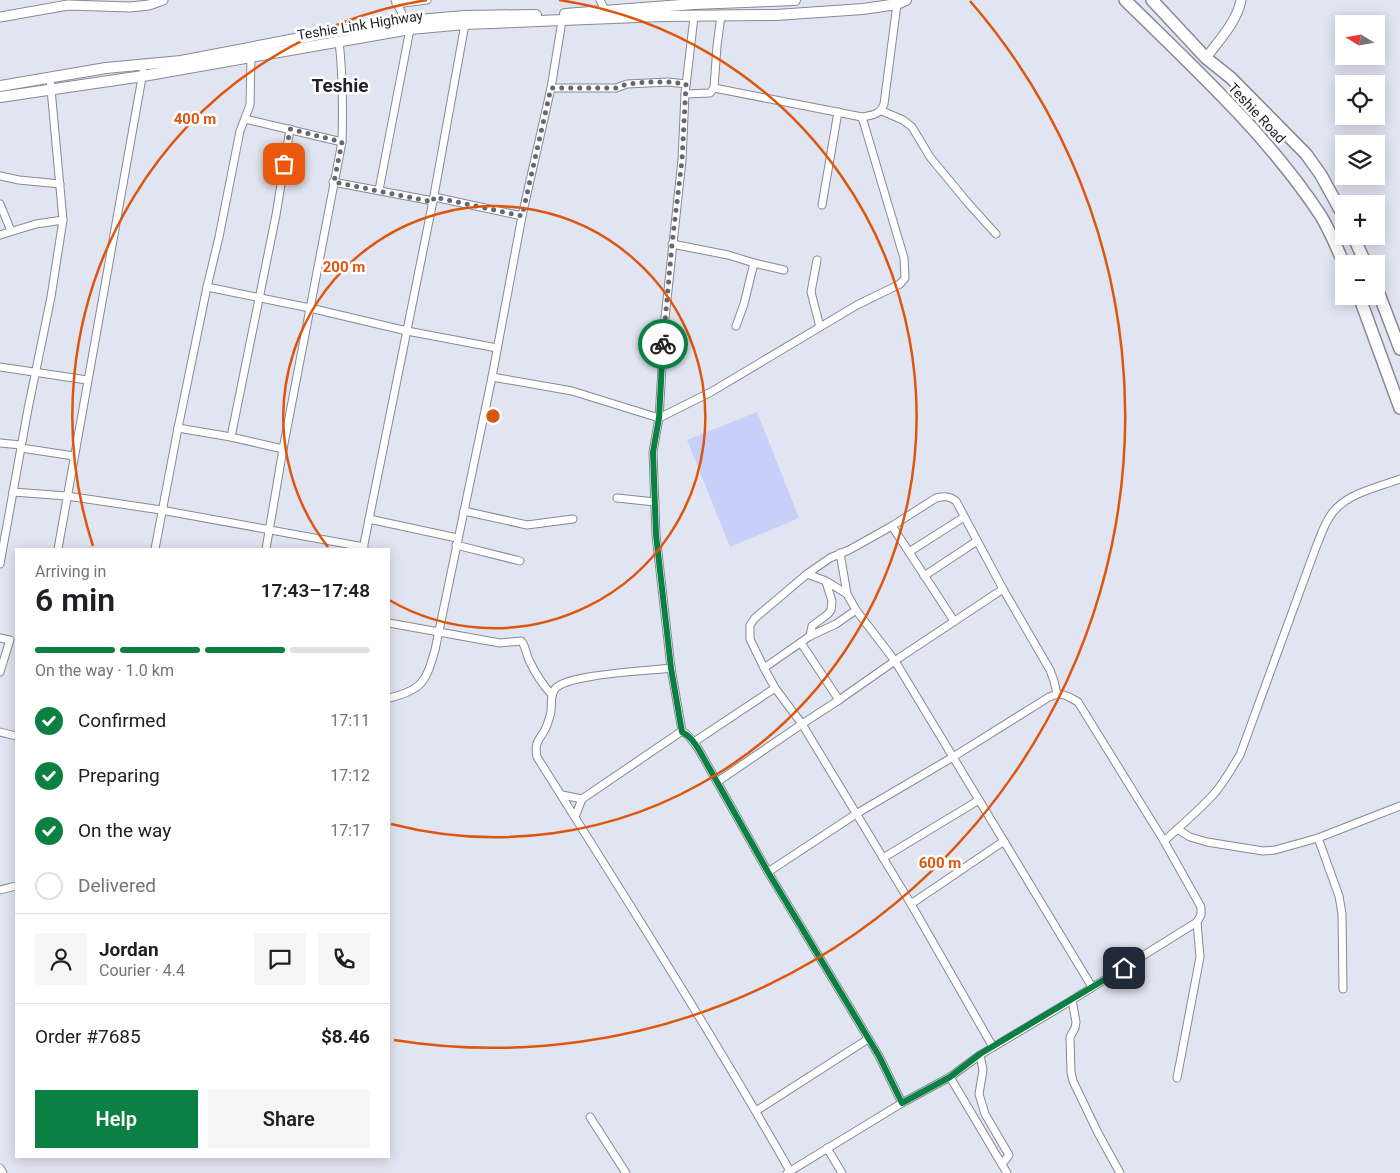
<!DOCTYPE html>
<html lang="en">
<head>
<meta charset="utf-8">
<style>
  :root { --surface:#fff; --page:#f6f6f6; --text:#202124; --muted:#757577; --line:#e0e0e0; --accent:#0b8043 }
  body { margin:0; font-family:Roboto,sans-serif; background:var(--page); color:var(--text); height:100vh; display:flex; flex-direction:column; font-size:19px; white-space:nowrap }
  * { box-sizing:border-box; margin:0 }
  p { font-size:16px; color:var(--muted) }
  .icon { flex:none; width:28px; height:28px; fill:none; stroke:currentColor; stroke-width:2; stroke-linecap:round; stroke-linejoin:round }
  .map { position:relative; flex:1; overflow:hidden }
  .details { position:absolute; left:15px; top:548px; width:375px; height:610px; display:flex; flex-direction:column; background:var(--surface); border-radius:0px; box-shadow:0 2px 12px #0003 }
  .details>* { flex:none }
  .needle { width:32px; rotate:281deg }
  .tools { position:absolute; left:1335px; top:15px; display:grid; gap:10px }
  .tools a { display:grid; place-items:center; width:50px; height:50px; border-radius:0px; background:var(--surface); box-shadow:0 2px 12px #0003; font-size:25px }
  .pin { position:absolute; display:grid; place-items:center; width:42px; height:42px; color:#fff; margin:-21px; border-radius:10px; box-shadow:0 2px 8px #0006 }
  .courier { position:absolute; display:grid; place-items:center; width:50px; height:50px; margin:-25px; border:4px solid #0b8043; border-radius:50%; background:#fff; color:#222; box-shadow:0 1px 6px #0007 }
  .headline em { font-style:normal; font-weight:600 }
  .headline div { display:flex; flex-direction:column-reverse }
  .headline { display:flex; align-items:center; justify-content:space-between; height:85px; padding:0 20px }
  h1 { font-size:32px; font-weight:600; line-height:38px }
  .bar { display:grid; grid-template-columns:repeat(4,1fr); gap:8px 5px; align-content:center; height:60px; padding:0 20px }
  .bar i { height:6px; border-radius:4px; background:var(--line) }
  .bar .active { background:var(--accent) }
  .bar p { grid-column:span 4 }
  .line { display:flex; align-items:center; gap:12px; padding:0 20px; border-top:1px solid var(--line) }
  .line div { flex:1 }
  .round { display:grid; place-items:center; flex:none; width:52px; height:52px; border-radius:0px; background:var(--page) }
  ol { padding:0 20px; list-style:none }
  li { display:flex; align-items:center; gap:15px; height:55px }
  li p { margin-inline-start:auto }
  li .icon { padding:5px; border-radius:50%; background:var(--accent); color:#fff; stroke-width:4 }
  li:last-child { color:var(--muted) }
  li i { width:28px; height:28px; border:2px solid var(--line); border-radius:50% }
  .primary-button { display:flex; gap:10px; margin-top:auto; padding:10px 20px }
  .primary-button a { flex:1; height:58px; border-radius:0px; background:var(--accent); color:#fff; font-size:20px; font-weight:600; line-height:58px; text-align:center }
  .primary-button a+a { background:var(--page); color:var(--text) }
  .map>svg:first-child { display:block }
  .green { fill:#c8cff8 }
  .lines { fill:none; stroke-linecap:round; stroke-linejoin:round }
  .minor-casing { stroke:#878995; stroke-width:9 }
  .tertiary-casing { stroke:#878995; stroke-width:11 }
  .secondary-casing { stroke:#878995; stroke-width:12 }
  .primary-casing { stroke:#878995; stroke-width:14 }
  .minor { stroke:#fff; stroke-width:7 }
  .tertiary { stroke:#fff; stroke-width:9 }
  .secondary { stroke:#fff; stroke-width:10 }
  .primary { stroke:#fff; stroke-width:11 }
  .done { stroke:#666870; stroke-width:5; stroke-dasharray:0 9 }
  .route { stroke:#0b8043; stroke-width:6 }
  .ring { fill:none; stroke:#de560e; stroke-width:2.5 }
  .labels { text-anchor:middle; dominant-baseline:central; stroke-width:5; stroke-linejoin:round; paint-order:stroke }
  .street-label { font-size:14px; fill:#24252a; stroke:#fff }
  .district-label { font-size:19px; font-weight:bold; fill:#24252a; stroke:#fff }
  .centre { fill:#de560e; stroke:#fff; stroke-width:2.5 }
  .ring-label { font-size:15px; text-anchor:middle; font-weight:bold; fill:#de560e; stroke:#fff; stroke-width:5; stroke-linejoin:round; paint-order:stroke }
</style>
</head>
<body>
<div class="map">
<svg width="1400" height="1173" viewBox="0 0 1400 1173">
  <rect width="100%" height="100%" fill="#e1e4f1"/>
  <path class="green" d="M757 412 799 518 730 547 687 440Z"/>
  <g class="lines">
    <defs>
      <g id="minor">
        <path d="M395 0 406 21"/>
        <path d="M600 0 607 14"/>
        <path d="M396 4 427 0"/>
        <path d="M694 17 685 94 682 160 665 318 659 418 653 452 656 535 671 668 682 731C690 736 694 742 699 750L768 872 879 1056 902 1103"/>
        <path d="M551 88H616L627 84 668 82 686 84"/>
        <path d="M714 88 862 117C872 115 880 115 884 104L897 4"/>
        <path d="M685 94 710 93 714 88 717 46 721 16"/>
        <path d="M882 111 903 120 912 127 930 157 968 203 996 234"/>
        <path d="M245 119 342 142"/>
        <path d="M0 176 19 180 60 184"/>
        <path d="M333 182 433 201"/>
        <path d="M379 190 410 29"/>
        <path d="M434 197 522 216"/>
        <path d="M0 204 11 231"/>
        <path d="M822 205 838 112"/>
        <path d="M0 235 36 224 63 220"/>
        <path d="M672 244 728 255 754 263 784 270"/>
        <path d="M817 260 811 292 820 327"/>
        <path d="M207 287 310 308 407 331 497 348"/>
        <path d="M736 326 744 304 754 263"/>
        <path d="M0 367 87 380"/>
        <path d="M492 377 572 391 659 418 711 392 857 305 900 284 905 278 904 258 862 117"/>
        <path d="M178 428 231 437 283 449"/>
        <path d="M231 437 276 215 290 129"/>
        <path d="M0 443 21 445"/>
        <path d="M21 448 74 456"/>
        <path d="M13 492 67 496 161 510 364 547"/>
        <path d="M617 498 655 502"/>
        <path d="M464 511 527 525 573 519"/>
        <path d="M369 519 457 538"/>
        <path d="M892 526 954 621"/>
        <path d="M456 545 520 561"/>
        <path d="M58 549 143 72"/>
        <path d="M155 549 178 428 207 287 219 237 240 131 250 105 251 57"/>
        <path d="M266 549 283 449 342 142C343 108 343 75 339 41"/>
        <path d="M363 549 433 201 465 24"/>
        <path d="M909 552 964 517"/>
        <path d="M840 553 847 594"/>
        <path d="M0 564 28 409 51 297 63 220 50 78"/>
        <path d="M807 574 826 581 847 594 856 610 895 661 1092 987"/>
        <path d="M924 576 977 541"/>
        <path d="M389 623 500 643 521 641C526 646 526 654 529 660 535 673 542 684 552 695"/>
        <path d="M810 636 812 626 828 614 831 610 832 601 826 582"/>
        <path d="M0 638 10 640 0 672"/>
        <path d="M801 643 839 700"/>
        <path d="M671 668C649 671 566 674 555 689 550 695 552 703 551 711 551 715 549 718 548 722 544 738 533 738 537 757 623 894 710 1030 790 1171"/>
        <path d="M764 668 810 636 836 624 856 610"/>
        <path d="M389 698C423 690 426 681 435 650L492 377 522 216 551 88 562 21"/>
        <path d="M0 732 16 736"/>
        <path d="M694 742 775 688"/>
        <path d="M717 782 802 724 839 700 899 658 1003 589"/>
        <path d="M562 795 582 799"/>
        <path d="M575 817 582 799 682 731"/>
        <path d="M1177 829 1190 837 1207 842 1263 851 1275 850 1318 838 1400 806"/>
        <path d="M1318 838 1339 896 1342 914 1343 989"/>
        <path d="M1164 841C1181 826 1198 811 1213 795 1224 783 1231 769 1240 755L1316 547C1320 538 1323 527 1329 518 1342 494 1376 488 1400 479"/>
        <path d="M883 858 979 800"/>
        <path d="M768 872 856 814 953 757 1049 697C1062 692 1066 695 1078 702L1164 841 1201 907V915L1197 922 1072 1000 980 1055 950 1077 902 1103 787 1173"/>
        <path d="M0 890 16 886"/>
        <path d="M911 904 1004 841"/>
        <path d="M1072 1000 1076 1022 1075 1028 1070 1037 1071 1072 1073 1081 1098 1133 1120 1173"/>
        <path d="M993 1047 911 904 802 724 775 688 764 668 750 639V625L755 618 807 574 830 558 849 550 892 526 936 498C945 496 949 496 956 501L1003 589 1050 670 1054 681 1057 694"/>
        <path d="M980 1055 983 1070 979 1094 985 1114 1009 1155 1002 1164"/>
        <path d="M950 1077 1007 1173"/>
        <path d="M1177 1078 1200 957 1197 922"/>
        <path d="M756 1111 868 1039"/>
        <path d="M590 1117 626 1173"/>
        <path d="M827 1148 842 1173"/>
        <path d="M0 1168 3 1173"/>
      </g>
      <g id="tertiary">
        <path d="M0 17 68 5 130 7 149 5 163 0"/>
        <path d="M1206 58C1219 40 1237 22 1241 0"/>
      </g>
      <g id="secondary">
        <path d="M565 14 694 4 795 0"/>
        <path d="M0 86 106 68 181 61 321 34 406 21 465 16 536 15"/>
        <path d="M0 97 143 76 410 29 465 24 662 16 776 15 863 9 897 4 906 0"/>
      </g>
      <g id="primary">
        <path d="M1125 0C1194 68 1267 134 1321 216 1330 231 1337 248 1344 264"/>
        <path d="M1152 0 1206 58 1231 78 1306 154 1321 175 1344 217"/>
        <path d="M1353 236 1366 264"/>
        <path d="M1376 286 1400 349"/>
        <path d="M1359 296 1400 408"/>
      </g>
    </defs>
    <use href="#minor" class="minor-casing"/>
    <use href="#tertiary" class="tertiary-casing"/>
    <use href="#secondary" class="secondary-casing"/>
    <use href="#primary" class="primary-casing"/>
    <use href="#minor" class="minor"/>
    <use href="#tertiary" class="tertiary"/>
    <use href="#secondary" class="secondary"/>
    <use href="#primary" class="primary"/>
  </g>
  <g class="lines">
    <path class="done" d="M284 164 290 129 342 142 334 182 433 202 434 197 522 216 551 88H616L627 84 647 82H668L686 84 682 160 672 244 663 344"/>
    <path class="route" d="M663 344 659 418 653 452 656 535 671 668 682 732C690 736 694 742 699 750L768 872 879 1056 902 1103 950 1077 980 1054 1124 968"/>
  </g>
  <g class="ring">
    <path d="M328 547A211 211 0 1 1 389 600"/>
    <path d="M93 546A421 421 0 0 1 427 0M559 0A421 421 0 1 1 391 824"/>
    <path d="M970 1A632 632 0 0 1 394 1040"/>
  </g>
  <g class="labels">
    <g class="street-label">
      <text transform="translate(360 25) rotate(-9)">Teshie Link Highway</text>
      <text transform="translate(1257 113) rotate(47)">Teshie Road</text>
    </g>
    <g class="district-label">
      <text x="340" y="85">Teshie</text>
    </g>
  </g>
  <circle cx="493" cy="416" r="8" class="centre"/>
  <g class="ring-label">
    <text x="195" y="124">400 m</text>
    <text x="344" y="272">200 m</text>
    <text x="940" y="868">600 m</text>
  </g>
</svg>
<div class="tools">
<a><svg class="needle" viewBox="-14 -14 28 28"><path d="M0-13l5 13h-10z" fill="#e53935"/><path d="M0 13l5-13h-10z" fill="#757577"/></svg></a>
<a><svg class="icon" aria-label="locate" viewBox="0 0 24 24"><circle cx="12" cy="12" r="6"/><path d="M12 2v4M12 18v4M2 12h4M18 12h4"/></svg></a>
<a><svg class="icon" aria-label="layers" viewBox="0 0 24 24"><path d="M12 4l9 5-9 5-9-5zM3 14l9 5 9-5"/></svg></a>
<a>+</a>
<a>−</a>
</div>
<div class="pin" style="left:284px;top:164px;background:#ea580c"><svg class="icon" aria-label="bag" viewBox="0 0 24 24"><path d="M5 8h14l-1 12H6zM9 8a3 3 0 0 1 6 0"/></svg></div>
<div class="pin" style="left:1124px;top:968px;background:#1f2937"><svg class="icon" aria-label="home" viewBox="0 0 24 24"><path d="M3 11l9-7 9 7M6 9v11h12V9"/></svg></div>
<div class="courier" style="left:663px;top:344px"><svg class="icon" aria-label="bike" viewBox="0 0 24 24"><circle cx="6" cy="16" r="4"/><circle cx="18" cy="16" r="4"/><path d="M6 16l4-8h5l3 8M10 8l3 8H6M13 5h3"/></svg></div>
<section class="details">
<div class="headline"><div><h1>6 min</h1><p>Arriving in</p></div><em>17:43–17:48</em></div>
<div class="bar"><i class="active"></i><i class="active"></i><i class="active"></i><i></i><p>On the way · 1.0 km</p></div>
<ol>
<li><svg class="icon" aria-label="check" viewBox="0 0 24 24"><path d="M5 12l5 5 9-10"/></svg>Confirmed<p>17:11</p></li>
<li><svg class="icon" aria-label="check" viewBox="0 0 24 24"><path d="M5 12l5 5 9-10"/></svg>Preparing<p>17:12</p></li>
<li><svg class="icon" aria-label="check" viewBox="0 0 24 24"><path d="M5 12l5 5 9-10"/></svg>On the way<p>17:17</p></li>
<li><i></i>Delivered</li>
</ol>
<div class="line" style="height:90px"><a class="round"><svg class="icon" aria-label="person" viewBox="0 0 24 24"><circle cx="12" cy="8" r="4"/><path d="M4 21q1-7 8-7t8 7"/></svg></a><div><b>Jordan</b><p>Courier · 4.4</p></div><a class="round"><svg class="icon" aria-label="chat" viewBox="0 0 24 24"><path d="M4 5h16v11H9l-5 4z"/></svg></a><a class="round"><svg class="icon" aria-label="phone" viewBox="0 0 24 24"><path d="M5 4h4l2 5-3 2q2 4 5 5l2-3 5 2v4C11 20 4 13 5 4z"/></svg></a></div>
<div class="line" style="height:65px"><div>Order #7685</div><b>$8.46</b></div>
<div class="primary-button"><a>Help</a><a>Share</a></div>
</section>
</div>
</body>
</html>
